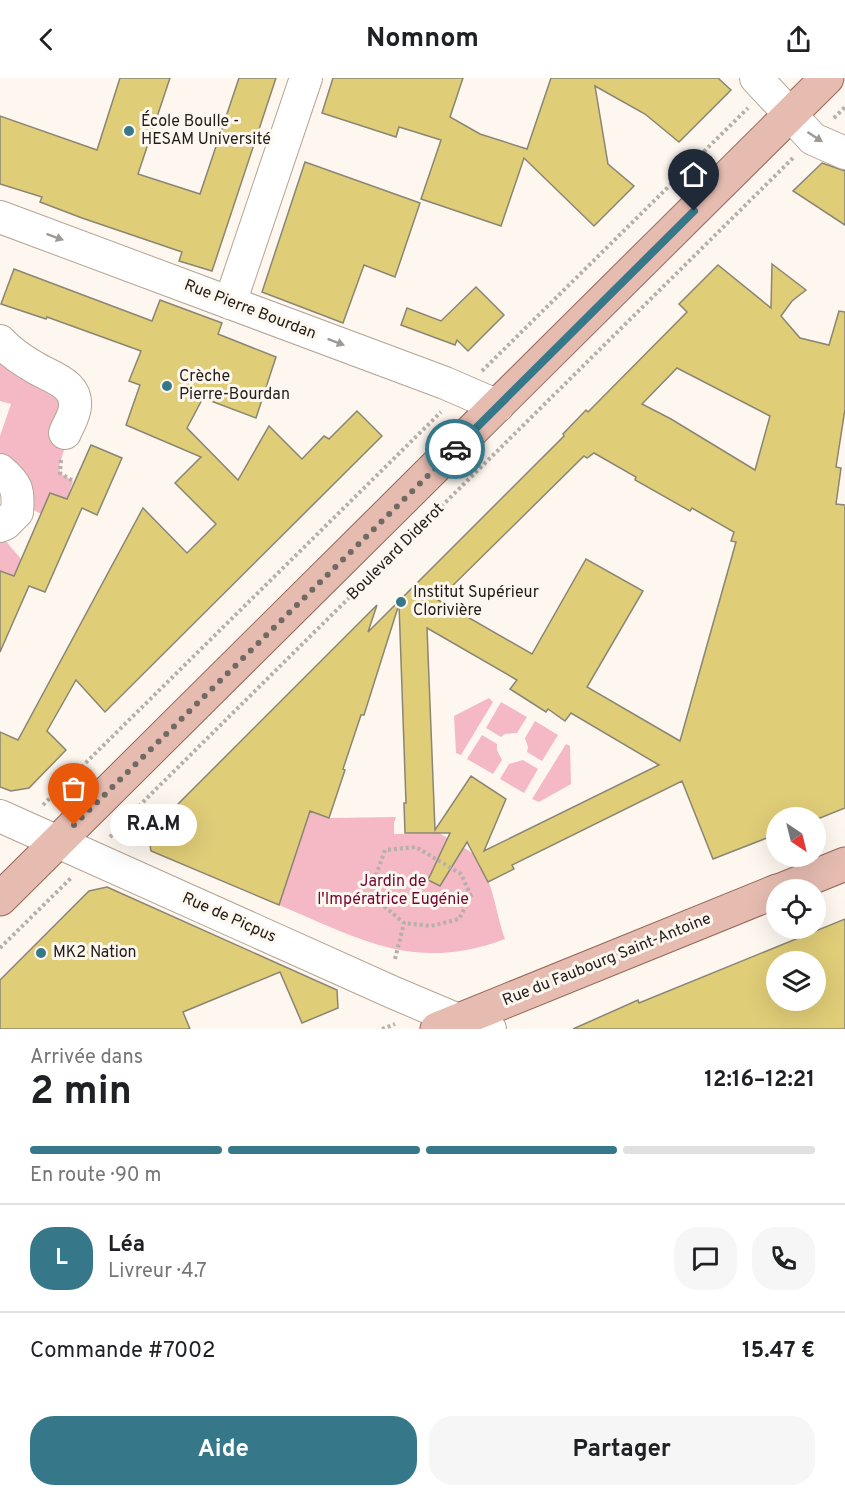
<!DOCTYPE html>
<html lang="fr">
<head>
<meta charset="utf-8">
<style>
  :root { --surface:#fff; --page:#f6f6f6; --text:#202124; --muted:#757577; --line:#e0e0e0; --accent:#36788a }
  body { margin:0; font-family:Overpass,sans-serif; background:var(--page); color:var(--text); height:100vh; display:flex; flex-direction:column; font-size:22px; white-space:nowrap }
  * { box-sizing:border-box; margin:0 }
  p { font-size:20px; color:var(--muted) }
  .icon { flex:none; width:33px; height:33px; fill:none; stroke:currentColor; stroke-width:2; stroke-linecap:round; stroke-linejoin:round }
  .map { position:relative; height:951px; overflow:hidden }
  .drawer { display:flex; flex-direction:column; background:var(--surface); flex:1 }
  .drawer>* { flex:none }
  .needle { width:39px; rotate:145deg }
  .fabs { position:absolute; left:766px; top:729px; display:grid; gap:12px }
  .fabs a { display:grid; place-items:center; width:60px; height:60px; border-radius:50%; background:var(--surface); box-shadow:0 6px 24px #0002; font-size:30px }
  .pin { position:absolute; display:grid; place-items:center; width:51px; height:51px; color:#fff; margin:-62px -26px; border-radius:50% 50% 50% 0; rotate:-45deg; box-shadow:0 0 6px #0007 }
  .pin .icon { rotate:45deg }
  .courier { position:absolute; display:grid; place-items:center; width:60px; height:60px; margin:-30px; border:4px solid #36788a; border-radius:50%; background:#fff; color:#222; box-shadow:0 2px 8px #0007 }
  .bubble { position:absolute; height:42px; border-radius:21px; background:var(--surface); box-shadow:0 6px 24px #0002; font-size:20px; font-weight:700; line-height:42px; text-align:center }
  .overview em { font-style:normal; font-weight:700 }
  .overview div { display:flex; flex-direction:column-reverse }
  .overview { display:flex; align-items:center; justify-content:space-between; height:102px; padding:0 30px }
  h1 { font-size:39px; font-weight:700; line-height:45px }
  .bar { display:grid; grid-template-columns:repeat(4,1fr); gap:9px 6px; align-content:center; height:72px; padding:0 30px }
  .bar i { height:8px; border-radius:4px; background:var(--line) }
  .bar .active { background:var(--accent) }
  .bar p { grid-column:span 4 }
  .line { display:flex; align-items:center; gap:15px; padding:0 30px; border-top:2px solid var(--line) }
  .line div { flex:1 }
  .round { display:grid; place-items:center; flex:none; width:63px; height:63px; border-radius:24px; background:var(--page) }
  .button { display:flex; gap:12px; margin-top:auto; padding:12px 30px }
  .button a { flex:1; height:69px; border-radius:24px; background:var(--accent); color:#fff; font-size:24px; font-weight:700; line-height:69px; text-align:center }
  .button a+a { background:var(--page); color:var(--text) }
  header { display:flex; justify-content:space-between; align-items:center; height:78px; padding:0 30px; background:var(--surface); font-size:27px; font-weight:700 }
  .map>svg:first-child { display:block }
  .green { fill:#f4b9c4 }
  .building { fill:#e0cd78; stroke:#8a8673; stroke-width:1.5; fill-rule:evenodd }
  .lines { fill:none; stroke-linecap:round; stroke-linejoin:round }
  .minor-casing { stroke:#b5a596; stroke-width:34 }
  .major-casing { stroke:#976758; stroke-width:35 }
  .path { stroke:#b6b0a9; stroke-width:4; stroke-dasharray:3 3; stroke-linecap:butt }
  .minor { stroke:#fff; stroke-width:32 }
  .major { stroke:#e6bcb0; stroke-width:33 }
  .oneway { fill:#9c9997 }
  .done { stroke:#706964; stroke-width:6; stroke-dasharray:0 10.8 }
  .route { stroke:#36788a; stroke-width:8 }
  .poi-dot { fill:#36788a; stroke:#fef7f0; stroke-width:2 }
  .labels { text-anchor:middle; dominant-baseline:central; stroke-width:6; stroke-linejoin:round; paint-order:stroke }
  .poi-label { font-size:16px; fill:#231d18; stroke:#fef7f0; text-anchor:start }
  .street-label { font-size:16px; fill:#231d18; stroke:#fef7f0 }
  .park-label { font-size:16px; fill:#710731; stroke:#fef7f0 }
</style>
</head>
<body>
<header><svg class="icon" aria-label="back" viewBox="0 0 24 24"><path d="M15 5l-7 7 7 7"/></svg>Nomnom<svg class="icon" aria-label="share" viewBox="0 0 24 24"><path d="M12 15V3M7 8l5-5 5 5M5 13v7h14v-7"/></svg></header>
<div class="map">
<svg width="845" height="951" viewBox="0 0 845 951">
  <rect width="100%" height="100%" fill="#fef7f0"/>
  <g class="green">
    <path d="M0 272 59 309 67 363 59 388 60 395 73 403 67 421 51 415 41 436 28 429 0 383V358L11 326 0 323Z"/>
    <path d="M0 461H4L21 481 14 498 0 493Z"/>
    <path d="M489 620 493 624 461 677 456 675 454 638Z"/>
    <path d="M501 624 527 639 517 655 505 656 501 659 486 650Z"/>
    <path d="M535 643 558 657 542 683 527 674 528 669 525 660Z"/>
    <path d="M482 657 497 666V672L502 682 493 696 467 681Z"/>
    <path d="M566 666 570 668 571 706 539 724 532 721Z"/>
    <path d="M523 682 538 691 524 715 500 701 509 686Z"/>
    <path d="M310 733 329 740 396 739 394 745V756L439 755 449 761 440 777 441 778 462 769C491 780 495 835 505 861 415 895 360 861 279 827Z"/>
  </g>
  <g class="building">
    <path d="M120 0H170L138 96 200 116 239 0H276L212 193 179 183 182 174 82 140 40 124 42 119 0 106V38L97 72Z"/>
    <path d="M333 0H463L450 39 480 56 527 71 551 0H718L731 12 679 64 645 36 595 8 608 86 634 108 594 148 524 80 501 148 421 121 441 62 399 49 396 59 322 35Z"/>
    <path d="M305 84 420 125 395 199 364 187 343 245 262 214Z"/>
    <path d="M822 85 845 93V147L793 113Z"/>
    <path d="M772 186 806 212 792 223 781 238 800 260 829 267 839 233 845 234V331L836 389 841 390 836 426 845 427V730L820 740H777V756L713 781 682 703 512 787 514 791 488 804 467 764 440 808 428 802 450 755H405L404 725H406L399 526 364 637H361L343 691 345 692 329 740 310 733 279 827 151 773 148 756 377 527 368 554 564 358 563 356 586 332 588 334 687 234 679 226 718 187 771 230ZM677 290 770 338 755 392 671 341 642 326ZM594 375 636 399 635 402 690 433 692 430 734 454 731 463 736 464 680 663 587 609 643 513 586 481 532 576 438 522 584 378 587 380ZM427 550 517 602 510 611 532 625 546 634 548 631 565 643 571 635 659 687 484 773 506 721 471 698 435 752Z"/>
    <path d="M14 191 152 243 160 222 222 245 218 256 276 279 256 340 203 320 187 350 238 402 269 348 302 381 324 358 329 361 357 333 382 358 105 634 76 602 47 653 66 672 29 710 11 713 0 709V654L18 662 143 430 187 475 216 446 175 405 201 379 126 347 140 307 129 303 141 273 47 239 46 241 1 226Z"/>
    <path d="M476 209 504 237 468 273 457 262 455 267 401 247 407 230 441 243Z"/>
    <path d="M91 367 122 380 97 437 82 430 45 514 29 508 0 574V493L14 498 50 415 67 421Z"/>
    <path d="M107 809 337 912 338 930 302 945 280 894 183 934 190 951H0V902L89 813Z"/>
    <path d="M845 841V951H573L638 922 639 925ZM777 884H816V922H777Z"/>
  </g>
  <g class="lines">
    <defs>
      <g id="minor">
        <path d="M756 0 813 61 845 75"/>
        <path d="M0 139 445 305 498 328"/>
        <path d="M230 225 306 0"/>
        <path d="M0 263C10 274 22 282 34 289 50 299 77 305 75 328 75 337 68 347 65 355"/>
        <path d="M0 392C17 406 19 412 17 434L5 446 0 448"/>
        <path d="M0 738 392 914 458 942 490 951"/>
      </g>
      <g id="major">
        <path d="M781 812 845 786"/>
        <path d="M0 821 827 0"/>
        <path d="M437 951 777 813"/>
      </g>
    </defs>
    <use href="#minor" class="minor-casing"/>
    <use href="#major" class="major-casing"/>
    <g class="path">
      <path d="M834 40 845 29"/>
      <path d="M482 293 748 30"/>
      <path d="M61 382 60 395 73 403"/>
      <path d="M43 727 441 334"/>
      <path d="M110 759 147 720 794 79"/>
      <path d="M0 870 72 799"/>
      <path d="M395 881 404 845 385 829 374 803 385 772 416 769 461 796 471 818 459 841 431 848 404 845"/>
      <path d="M382 951 395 946"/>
    </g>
    <use href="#minor" class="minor"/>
    <use href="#major" class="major"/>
  </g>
  <defs><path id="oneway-solid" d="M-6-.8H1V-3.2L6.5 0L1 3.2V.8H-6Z" transform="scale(1.5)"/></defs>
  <g class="oneway">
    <use href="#oneway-solid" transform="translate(815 59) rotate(33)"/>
    <use href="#oneway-solid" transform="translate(55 159) rotate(20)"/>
    <use href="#oneway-solid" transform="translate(336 264) rotate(21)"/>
  </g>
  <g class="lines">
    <path class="done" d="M74 747 455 371"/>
    <path class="route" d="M455 371 694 133"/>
  </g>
  <g class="poi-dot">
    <circle cx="129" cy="53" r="6"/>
    <circle cx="167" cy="308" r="6"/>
    <circle cx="401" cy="524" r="6"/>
    <circle cx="41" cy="875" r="6"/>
  </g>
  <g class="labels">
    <g class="poi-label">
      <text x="141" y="44">École Boulle -<tspan x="141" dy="18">HESAM Université</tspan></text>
      <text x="179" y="299">Crèche<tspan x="179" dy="18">Pierre-Bourdan</tspan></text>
      <text x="413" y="515">Institut Supérieur<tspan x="413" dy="18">Clorivière</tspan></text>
      <text x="53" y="875">MK2 Nation</text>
    </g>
    <g class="street-label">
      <text transform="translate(250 232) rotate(21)">Rue Pierre Bourdan</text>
      <text transform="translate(396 474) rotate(-45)">Boulevard Diderot</text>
      <text transform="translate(229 840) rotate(24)">Rue de Picpus</text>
      <text transform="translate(607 882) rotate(-22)">Rue du Faubourg Saint-Antoine</text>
    </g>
    <g class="park-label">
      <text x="393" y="804">Jardin de<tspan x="393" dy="18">l'Impératrice Eugénie</tspan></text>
    </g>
  </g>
</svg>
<div class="fabs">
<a><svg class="needle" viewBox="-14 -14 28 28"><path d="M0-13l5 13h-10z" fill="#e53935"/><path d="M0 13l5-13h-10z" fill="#757577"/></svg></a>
<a><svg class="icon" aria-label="locate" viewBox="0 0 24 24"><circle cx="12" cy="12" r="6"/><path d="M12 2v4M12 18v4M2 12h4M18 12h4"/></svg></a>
<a><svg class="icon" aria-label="layers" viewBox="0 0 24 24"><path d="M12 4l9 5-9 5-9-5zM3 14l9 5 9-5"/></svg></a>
</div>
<div class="pin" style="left:74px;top:747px;background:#ea580c"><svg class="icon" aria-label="bag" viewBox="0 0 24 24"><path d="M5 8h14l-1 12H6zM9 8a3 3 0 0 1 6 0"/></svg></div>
<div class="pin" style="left:694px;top:133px;background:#1f2937"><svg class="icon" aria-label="home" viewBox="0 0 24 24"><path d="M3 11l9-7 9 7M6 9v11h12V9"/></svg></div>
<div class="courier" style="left:455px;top:371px"><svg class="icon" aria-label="car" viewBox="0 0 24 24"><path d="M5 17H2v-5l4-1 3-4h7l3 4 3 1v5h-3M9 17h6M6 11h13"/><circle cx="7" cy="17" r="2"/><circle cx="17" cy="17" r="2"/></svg></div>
<div class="bubble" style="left:110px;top:726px;width:87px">R.A.M</div>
</div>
<section class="drawer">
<div class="overview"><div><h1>2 min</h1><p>Arrivée dans</p></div><em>12:16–12:21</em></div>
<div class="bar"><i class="active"></i><i class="active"></i><i class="active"></i><i></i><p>En route · 90 m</p></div>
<div class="line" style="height:108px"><b class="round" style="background:var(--accent);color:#fff">L</b><div><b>Léa</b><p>Livreur · 4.7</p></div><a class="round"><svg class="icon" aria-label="chat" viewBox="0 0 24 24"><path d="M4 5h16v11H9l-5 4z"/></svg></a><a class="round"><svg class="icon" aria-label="phone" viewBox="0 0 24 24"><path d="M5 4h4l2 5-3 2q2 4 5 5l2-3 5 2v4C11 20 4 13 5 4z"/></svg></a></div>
<div class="line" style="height:78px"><div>Commande #7002</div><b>15.47 €</b></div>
<div class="button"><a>Aide</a><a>Partager</a></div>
</section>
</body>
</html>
